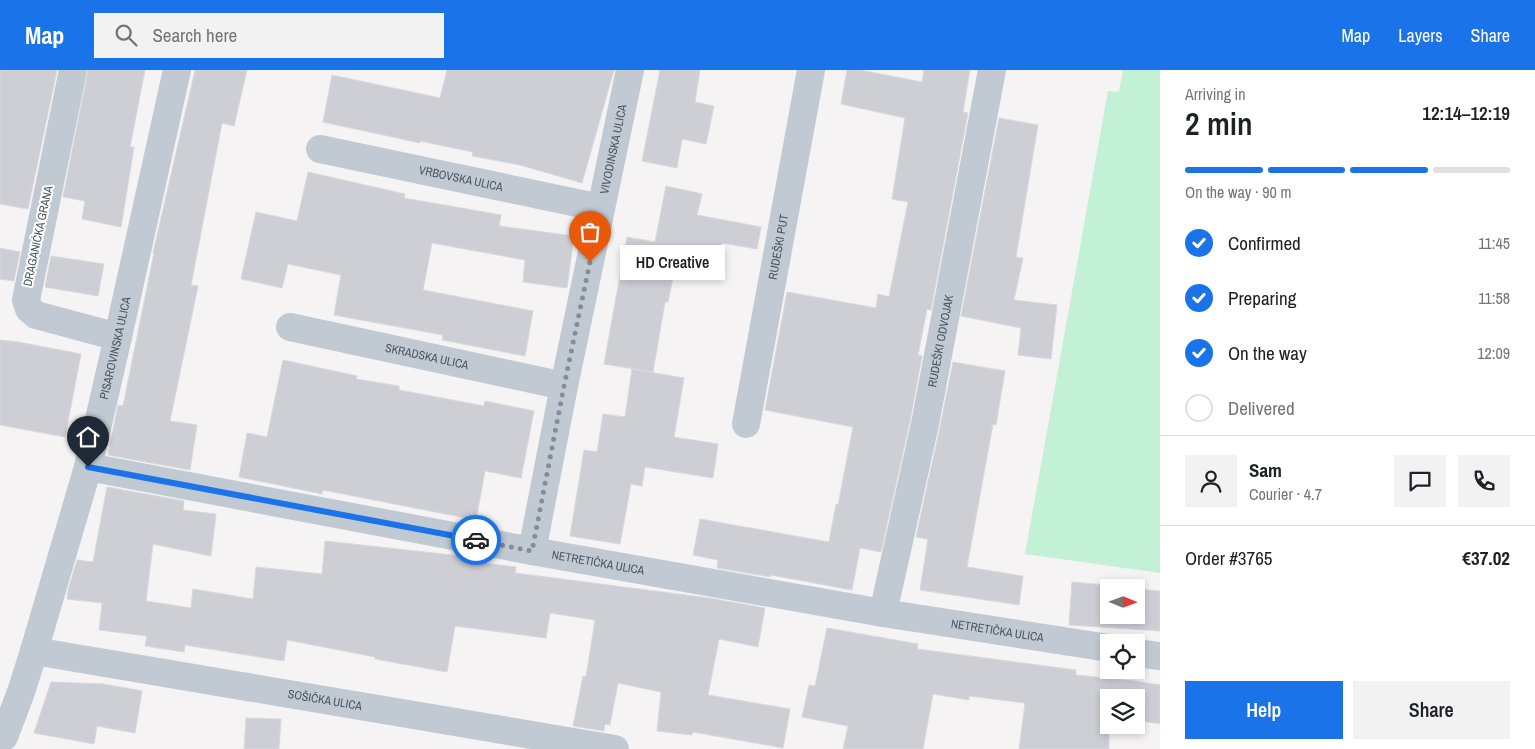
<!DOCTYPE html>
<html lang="en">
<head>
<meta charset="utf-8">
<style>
  :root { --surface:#fff; --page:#f2f2f2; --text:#202124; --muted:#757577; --line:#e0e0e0; --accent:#1a73e8 }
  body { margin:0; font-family:"Archivo Narrow",sans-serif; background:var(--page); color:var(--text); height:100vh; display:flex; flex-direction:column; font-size:19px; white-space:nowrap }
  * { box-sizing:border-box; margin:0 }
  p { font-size:16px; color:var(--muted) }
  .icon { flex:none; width:28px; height:28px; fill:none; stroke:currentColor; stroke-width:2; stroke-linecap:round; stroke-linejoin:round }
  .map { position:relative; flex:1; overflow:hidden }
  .details { display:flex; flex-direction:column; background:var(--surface); width:375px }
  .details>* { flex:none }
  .needle { width:32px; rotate:91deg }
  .buttons { position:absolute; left:1100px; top:509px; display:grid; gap:10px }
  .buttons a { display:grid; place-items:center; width:45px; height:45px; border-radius:0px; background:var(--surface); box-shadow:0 2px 8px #0003; font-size:25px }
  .pin { position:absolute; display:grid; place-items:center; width:42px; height:42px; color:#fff; margin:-51px -21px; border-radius:50% 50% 50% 0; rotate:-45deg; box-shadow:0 0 5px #0007 }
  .pin .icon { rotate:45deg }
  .courier { position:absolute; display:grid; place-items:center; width:50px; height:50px; margin:-25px; border:4px solid #1a73e8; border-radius:50%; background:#fff; color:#222; box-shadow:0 1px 6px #0007 }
  .bubble { position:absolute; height:35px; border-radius:0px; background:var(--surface); box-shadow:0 2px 8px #0003; font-size:16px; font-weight:600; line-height:35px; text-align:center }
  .headline em { font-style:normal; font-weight:600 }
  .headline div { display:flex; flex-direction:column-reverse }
  .headline { display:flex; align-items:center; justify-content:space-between; height:85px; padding:0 25px }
  h1 { font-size:32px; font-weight:600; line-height:38px }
  .bar { display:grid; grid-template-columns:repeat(4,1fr); gap:8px 5px; align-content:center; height:60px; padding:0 25px }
  .bar i { height:6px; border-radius:4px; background:var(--line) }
  .bar .current { background:var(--accent) }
  .bar p { grid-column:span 4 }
  .line { display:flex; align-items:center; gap:12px; padding:0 25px; border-top:1px solid var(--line) }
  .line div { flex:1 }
  .round { display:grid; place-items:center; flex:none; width:52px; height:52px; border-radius:0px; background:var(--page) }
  ol { padding:0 25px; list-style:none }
  li { display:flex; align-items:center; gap:15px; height:55px }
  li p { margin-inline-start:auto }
  li .icon { padding:5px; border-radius:50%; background:var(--accent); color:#fff; stroke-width:4 }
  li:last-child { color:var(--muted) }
  li i { width:28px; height:28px; border:2px solid var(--line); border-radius:50% }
  .button { display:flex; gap:10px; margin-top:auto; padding:10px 25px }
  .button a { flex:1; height:58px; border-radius:0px; background:var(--accent); color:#fff; font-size:20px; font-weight:600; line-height:58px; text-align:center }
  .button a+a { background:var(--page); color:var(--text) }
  header { display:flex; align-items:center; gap:30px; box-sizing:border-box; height:70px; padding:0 25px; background:var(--accent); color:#fff }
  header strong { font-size:24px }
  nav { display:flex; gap:28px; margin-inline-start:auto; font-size:18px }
  .search { width:350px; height:45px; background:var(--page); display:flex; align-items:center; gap:12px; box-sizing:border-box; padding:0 18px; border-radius:0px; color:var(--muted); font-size:19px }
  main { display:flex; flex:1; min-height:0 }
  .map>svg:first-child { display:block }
  .green { fill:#c3f1d5 }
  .building { fill:#cdcfd5; stroke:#d7d9de }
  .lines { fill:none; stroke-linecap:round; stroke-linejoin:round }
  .minor { stroke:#c1cad2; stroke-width:28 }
  .done { stroke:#868d94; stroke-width:5; stroke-dasharray:0 9 }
  .route { stroke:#1a73e8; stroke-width:6 }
  .labels { text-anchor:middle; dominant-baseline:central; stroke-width:4; stroke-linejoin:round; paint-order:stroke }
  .street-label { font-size:12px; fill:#4a5661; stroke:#fff }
</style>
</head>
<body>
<header>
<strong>Map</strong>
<div class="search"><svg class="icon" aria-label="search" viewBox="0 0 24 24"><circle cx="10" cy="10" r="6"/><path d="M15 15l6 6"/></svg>Search here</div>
<nav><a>Map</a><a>Layers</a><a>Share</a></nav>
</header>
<main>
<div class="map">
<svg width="1160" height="679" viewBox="0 0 1160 679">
  <rect width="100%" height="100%" fill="#f5f3f3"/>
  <path class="green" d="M1123 0H1160V503L1025 484 1108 21 1119 22Z"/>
  <g class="building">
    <path d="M0 0H57L28 139 0 134Z"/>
    <path d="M88 0H145L130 77H134L121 157 82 149 85 131 63 127Z"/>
    <path d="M195 0H247L234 56 222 53 191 215 198 216 170 351 197 355 190 400 108 385 118 335 123 336 154 183H153Z"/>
    <path d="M447 0H614L582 113 520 95 472 86 473 82 420 71V73L323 52 332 5 440 28Z"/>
    <path d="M660 0H700L695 32 714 36 706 74 682 69 677 98 642 91Z"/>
    <path d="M847 0H860L922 12 924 0H970L963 42 968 43 931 240 927 239 918 285 922 286 910 351 881 482 860 478 852 520 771 505V507L717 498 718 490 693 485 700 449 829 472 836 434 838 435 853 357 765 340 787 222 876 238 878 224 889 227 908 132 892 129 905 48 841 34Z"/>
    <path d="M999 48 1038 55 1016 187 1023 188 1014 230 1057 235 1051 289 1018 285 1021 258 961 246Z"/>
    <path d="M308 102 405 124 404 128 501 145 499 156 574 166 567 218 523 212 525 190 432 173 423 220 533 241 525 286 442 270 443 265 334 245 341 205 288 194 282 218 241 209 256 142 297 151Z"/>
    <path d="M666 116 702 124 697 145 761 157 757 179 722 173 716 205 675 198 668 232H665L653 302 604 294 627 167 655 172Z"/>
    <path d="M0 178 20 182 14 211 0 209Z"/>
    <path d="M51 186 104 194 98 226 45 217Z"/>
    <path d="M0 270 18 272 81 284 65 367 0 355Z"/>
    <path d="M283 290 357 306 356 309 399 316V320L484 336 485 331 534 341 521 408 485 401 476 450 323 420 322 424 239 407 247 363 267 367Z"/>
    <path d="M953 292 1005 301 996 355 993 354 967 497 1023 506 1019 535 920 520 928 469 916 467 940 357Z"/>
    <path d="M632 299 684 308 674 367 718 374 713 408 645 397 642 416 631 414 620 474 570 466 584 380 597 382 603 344 625 347Z"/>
    <path d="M107 417 184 431 183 440 216 444 211 486 153 474 146 531 191 538 193 519 253 529 256 497 322 504 325 471 470 487 469 491 516 497 515 503 709 528 765 538 758 577 719 569 708 625 790 639 783 678 693 662 692 665 657 661 661 622 618 613 610 655 605 654 604 661 573 656 583 606 586 607 595 550 550 543 546 568 455 556 447 602 375 589V587L287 570 284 591 185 575 184 582 145 576 147 566 99 560 102 533 67 529 68 520 77 490 93 492Z"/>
    <path d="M1072 512 1106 515V516L1123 518H1109V545H1136V519L1160 521V561L1069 555Z"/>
    <path d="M827 558 918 574 917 579 1076 600V605L1134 611 1160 615V654L1136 650V628H1109V679H1019L1025 633 969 626V630L933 624 923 679H843L848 656 802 647 809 615 815 616Z"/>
    <path d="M51 612 104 614 142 621 135 663 97 656 94 674 34 663Z"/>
    <path d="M246 648 281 649 279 679H244Z"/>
  </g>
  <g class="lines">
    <g class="minor">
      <path d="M73 0 26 230 29 239 36 245 118 267"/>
      <path id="s1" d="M320 79 601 138"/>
      <path id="s2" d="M290 257 564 316"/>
      <path id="s3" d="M746 354 811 0"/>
      <path id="s4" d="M88 397 532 481 883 543 1109 578"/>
      <path id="s5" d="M532 481 564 316 630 0"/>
      <path id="s6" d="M883 543 925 354 992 0"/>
      <path id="s7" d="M34 581 615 679"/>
      <path d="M1136 583 1160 586"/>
      <path id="s8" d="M4 667 21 622 34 581 88 397 118 267 177 0"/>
    </g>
  </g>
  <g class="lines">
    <path class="done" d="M476 470 532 481 564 316 590 192"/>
    <path class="route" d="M88 397 476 470"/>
  </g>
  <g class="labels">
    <g class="street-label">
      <text stroke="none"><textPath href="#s5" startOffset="410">VIVODINSKA ULICA</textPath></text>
      <text stroke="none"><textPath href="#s1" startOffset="144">VRBOVSKA ULICA</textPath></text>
      <text transform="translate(38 166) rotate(-78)">DRAGANIĆKA GRANA</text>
      <text stroke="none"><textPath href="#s3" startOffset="180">RUDEŠKI PUT</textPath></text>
      <text stroke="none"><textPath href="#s6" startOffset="278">RUDEŠKI ODVOJAK</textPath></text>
      <text stroke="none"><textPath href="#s8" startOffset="405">PISAROVINSKA ULICA</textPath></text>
      <text stroke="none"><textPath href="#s2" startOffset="140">SKRADSKA ULICA</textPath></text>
      <text stroke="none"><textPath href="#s4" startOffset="519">NETRETIČKA ULICA</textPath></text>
      <text stroke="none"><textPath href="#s4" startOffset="924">NETRETIČKA ULICA</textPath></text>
      <text stroke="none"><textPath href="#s7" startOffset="295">SOŠIČKA ULICA</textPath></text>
    </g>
  </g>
</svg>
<div class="buttons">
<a><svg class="needle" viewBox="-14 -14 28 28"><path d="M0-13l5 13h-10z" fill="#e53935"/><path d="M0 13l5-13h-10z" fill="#757577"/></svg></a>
<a><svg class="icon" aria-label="locate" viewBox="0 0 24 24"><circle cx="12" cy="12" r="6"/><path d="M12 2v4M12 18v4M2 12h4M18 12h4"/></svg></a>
<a><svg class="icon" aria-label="layers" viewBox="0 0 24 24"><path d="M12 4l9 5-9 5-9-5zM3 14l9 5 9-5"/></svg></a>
</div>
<div class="pin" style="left:590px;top:192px;background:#ea580c"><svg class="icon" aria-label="bag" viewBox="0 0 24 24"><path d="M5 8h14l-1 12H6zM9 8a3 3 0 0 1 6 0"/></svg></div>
<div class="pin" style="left:88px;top:397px;background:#1f2937"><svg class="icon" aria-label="home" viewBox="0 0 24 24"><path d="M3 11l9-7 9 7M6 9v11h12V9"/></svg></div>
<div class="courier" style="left:476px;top:470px"><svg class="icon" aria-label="car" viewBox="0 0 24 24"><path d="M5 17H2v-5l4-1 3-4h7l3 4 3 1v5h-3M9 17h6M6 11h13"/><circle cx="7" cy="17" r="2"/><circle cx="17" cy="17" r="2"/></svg></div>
<div class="bubble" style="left:620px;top:175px;width:105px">HD Creative</div>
</div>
<section class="details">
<div class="headline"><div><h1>2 min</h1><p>Arriving in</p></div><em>12:14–12:19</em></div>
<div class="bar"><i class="current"></i><i class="current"></i><i class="current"></i><i></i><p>On the way · 90 m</p></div>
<ol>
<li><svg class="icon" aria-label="check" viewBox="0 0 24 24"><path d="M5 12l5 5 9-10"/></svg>Confirmed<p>11:45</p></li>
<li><svg class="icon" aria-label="check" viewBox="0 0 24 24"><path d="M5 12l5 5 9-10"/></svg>Preparing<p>11:58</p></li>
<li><svg class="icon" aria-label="check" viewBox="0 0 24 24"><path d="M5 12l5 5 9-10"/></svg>On the way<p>12:09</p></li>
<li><i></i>Delivered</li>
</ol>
<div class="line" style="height:90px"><a class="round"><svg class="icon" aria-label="person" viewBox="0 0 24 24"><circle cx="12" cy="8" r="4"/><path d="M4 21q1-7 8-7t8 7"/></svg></a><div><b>Sam</b><p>Courier · 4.7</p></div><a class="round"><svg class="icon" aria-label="chat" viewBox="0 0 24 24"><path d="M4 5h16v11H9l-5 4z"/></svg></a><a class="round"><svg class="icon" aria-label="phone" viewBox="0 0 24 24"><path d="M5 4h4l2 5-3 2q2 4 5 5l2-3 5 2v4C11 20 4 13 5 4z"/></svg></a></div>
<div class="line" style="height:65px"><div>Order #3765</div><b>€37.02</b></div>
<div class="button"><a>Help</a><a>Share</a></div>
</section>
</main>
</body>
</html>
